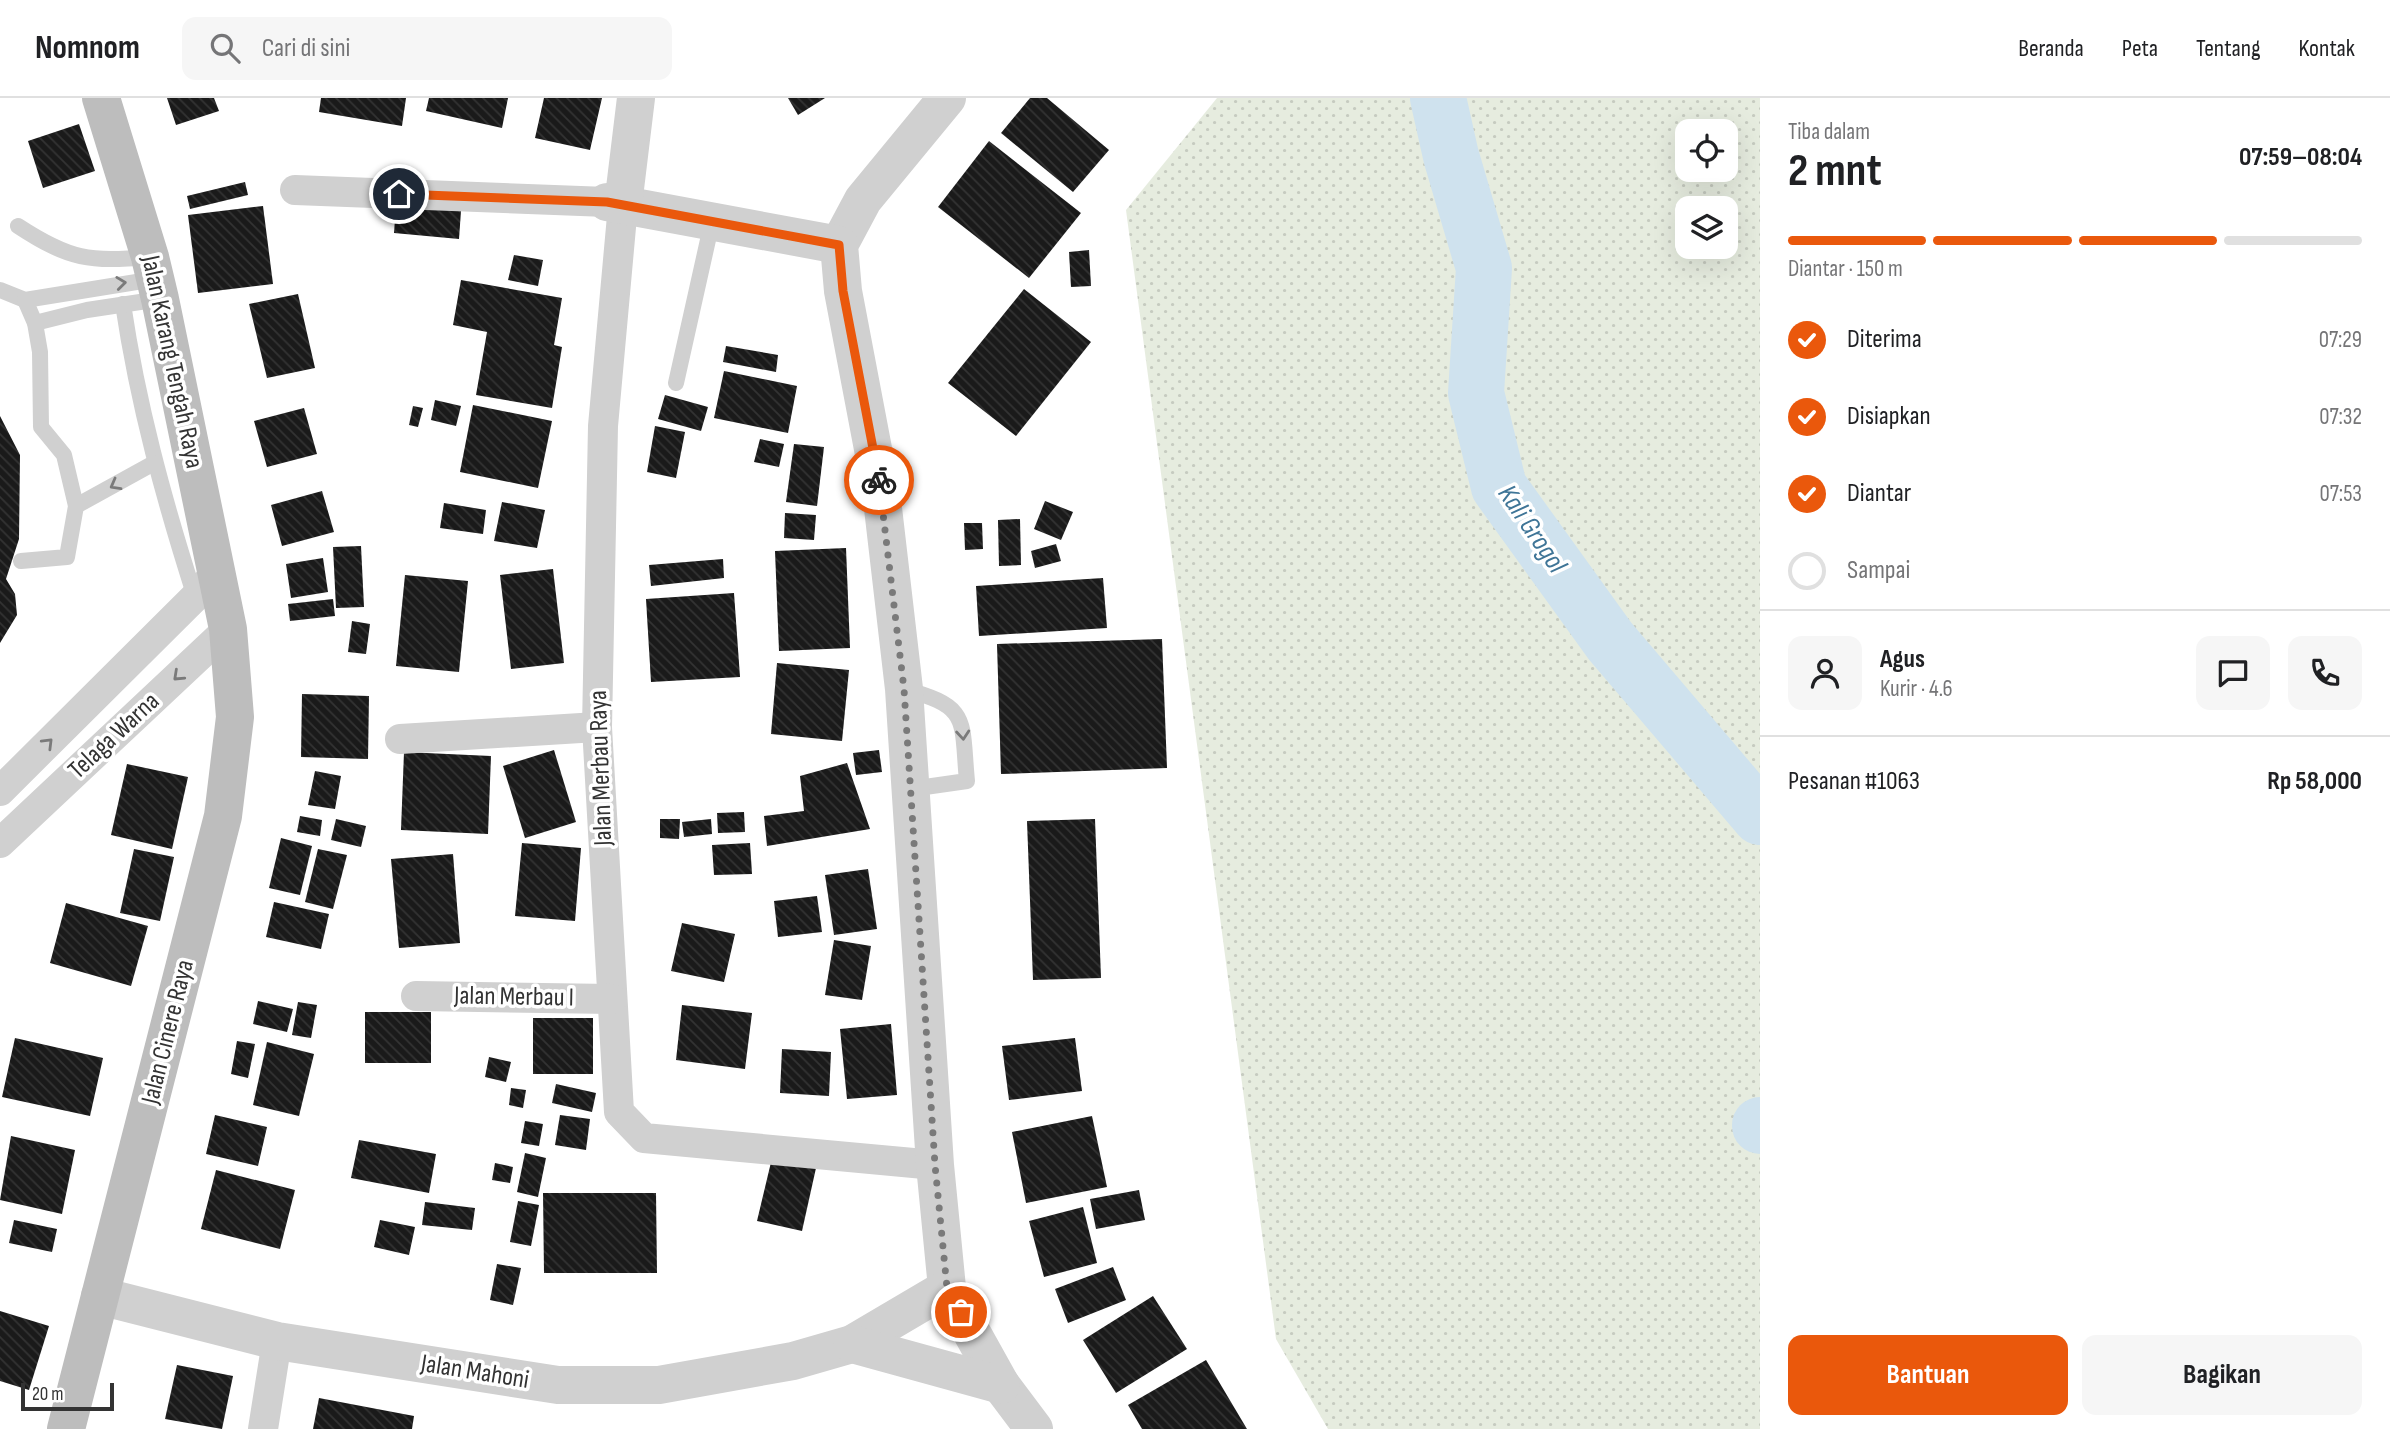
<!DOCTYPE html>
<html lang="id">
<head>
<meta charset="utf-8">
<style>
  :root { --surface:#fff; --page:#f6f6f6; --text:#202124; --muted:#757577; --line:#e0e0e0; --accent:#ea580c }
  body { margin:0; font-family:"Sofia Sans Condensed",sans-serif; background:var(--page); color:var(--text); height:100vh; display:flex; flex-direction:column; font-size:26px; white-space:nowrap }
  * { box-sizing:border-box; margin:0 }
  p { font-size:23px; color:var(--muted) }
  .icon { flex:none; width:38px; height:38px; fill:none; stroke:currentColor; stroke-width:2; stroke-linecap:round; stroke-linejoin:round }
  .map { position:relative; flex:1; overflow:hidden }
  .details { display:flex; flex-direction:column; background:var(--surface); width:630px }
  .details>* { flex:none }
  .fabs { position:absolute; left:1675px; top:21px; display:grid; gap:14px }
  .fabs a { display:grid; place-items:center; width:63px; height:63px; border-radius:14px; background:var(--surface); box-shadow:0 7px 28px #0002; font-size:35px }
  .scale { position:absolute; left:21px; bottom:18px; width:93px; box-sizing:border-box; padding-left:7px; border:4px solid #333; border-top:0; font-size:19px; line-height:24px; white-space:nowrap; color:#333; -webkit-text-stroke:5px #fff; paint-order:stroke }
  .pin { position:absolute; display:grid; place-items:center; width:60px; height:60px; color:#fff; margin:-30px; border:4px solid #fff; border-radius:50%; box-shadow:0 2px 7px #0007 }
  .courier { position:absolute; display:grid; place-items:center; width:70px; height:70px; margin:-35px; border:5px solid #ea580c; border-radius:50%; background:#fff; color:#222; box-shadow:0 2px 9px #0007 }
  .head em { font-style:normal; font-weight:700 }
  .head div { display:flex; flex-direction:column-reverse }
  .head { display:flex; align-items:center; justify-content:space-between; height:119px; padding:0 28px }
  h1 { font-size:46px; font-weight:700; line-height:52px }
  .bar { display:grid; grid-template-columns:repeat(4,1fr); gap:10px 7px; align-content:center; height:84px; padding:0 28px }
  .bar i { height:9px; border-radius:5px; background:var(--line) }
  .bar .active { background:var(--accent) }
  .bar p { grid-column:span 4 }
  .line { display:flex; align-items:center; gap:18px; padding:0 28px; border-top:2px solid var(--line) }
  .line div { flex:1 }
  .round { display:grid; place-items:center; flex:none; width:74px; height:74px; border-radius:14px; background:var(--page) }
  ol { padding:0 28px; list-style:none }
  li { display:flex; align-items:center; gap:21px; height:77px }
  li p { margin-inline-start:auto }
  li .icon { padding:7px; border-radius:50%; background:var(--accent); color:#fff; stroke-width:4 }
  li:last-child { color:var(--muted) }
  li i { width:38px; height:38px; border:4px solid var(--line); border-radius:50% }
  .button { display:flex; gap:14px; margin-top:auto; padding:14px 28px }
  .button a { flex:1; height:80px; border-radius:14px; background:var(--accent); color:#fff; font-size:28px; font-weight:700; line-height:80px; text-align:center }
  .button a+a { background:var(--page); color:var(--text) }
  header { display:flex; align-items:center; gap:42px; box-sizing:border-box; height:98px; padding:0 35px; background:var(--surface); border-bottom:2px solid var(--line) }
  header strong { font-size:33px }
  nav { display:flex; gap:38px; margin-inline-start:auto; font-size:24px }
  .search { width:490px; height:63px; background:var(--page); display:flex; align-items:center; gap:18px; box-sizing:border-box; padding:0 24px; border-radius:14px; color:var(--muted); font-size:26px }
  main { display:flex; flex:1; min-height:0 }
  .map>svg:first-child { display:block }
  .green { fill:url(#green-dots); fill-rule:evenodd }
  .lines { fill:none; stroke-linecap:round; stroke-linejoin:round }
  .river { stroke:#cfe2ee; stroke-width:56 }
  .building { fill:url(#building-back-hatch) }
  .service { stroke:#d0d0d0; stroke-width:16 }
  .minor { stroke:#d0d0d0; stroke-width:30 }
  .tertiary { stroke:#d0d0d0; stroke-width:38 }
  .secondary { stroke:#bdbdbd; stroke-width:38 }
  .oneway { stroke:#7a7a7a }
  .done { stroke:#7a7a7a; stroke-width:7; stroke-dasharray:0 12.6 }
  .route { stroke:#ea580c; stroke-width:9 }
  .labels { text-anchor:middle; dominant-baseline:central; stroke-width:7; stroke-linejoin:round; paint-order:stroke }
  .street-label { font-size:26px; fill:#333; stroke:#fff }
  .water-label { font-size:28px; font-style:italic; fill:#3f7597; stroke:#fff }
</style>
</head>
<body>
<header>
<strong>Nomnom</strong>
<div class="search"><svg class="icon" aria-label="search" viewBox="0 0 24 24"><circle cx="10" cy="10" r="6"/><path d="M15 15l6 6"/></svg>Cari di sini</div>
<nav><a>Beranda</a><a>Peta</a><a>Tentang</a><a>Kontak</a></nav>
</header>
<main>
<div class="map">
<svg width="1760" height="1331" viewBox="0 0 1760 1331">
  <defs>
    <pattern id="green-dots" width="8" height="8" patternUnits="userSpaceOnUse" patternTransform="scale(1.75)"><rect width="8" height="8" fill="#e6ecdf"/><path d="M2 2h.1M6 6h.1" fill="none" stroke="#c6cbc0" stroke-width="1.8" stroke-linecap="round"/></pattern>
    <pattern id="building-back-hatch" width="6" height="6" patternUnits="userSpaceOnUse" patternTransform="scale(1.75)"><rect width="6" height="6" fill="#1a1a1a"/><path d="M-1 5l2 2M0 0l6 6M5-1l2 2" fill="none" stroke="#333"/></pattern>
  </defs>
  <rect width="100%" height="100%" fill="#fff"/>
  <path class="green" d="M1217 0H1760V1331H1328L1276 1241 1126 112ZM1687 33H1726V72H1687ZM1687 110H1726V149H1687Z"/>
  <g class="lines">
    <g class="river">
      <path d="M1438 0 1451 58 1484 170 1476 295 1499 389 1610 543 1760 719"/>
      <path d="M1760 1027V1028"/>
    </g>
  </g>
  <g class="building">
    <path d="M167 0H214L219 13 176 27Z"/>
    <path d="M321 0H406L402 28 319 14Z"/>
    <path d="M429 0H508L502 30 426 13Z"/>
    <path d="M544 0H602L590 52 535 40Z"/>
    <path d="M788 0H825L798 17Z"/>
    <path d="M1030 0H1047L1109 52 1073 94 1001 35Z"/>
    <path d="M79 26 95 73 43 90 28 43Z"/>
    <path d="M989 43 1081 115 1029 180 938 109Z"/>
    <path d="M245 84 248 97 190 111 187 98Z"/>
    <path d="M396 107 461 113 459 141 394 135Z"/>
    <path d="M263 108 273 186 198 195 188 117Z"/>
    <path d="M1089 152 1091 188 1071 189 1069 154Z"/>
    <path d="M514 157 543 162 538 188 508 182Z"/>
    <path d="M461 182 562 200 554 247 562 249 552 310 476 297 487 234 453 227Z"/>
    <path d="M1024 191 1091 244 1016 338 948 285Z"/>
    <path d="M298 196 315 270 267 280 249 206Z"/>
    <path d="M726 248 778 257 776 274 723 264Z"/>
    <path d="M724 273 797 288 788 335 714 320Z"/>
    <path d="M665 297 708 309 701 333 658 321Z"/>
    <path d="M435 302 461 308 456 328 431 322Z"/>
    <path d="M473 307 552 323 538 390 460 374Z"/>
    <path d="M413 308 423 310 418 329 409 327Z"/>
    <path d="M304 310 317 356 267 369 254 323Z"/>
    <path d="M0 318 20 357 19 441 6 481 15 496 17 517 0 545Z"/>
    <path d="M655 328 685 334 676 380 647 374Z"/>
    <path d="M760 341 784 346 779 369 754 364Z"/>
    <path d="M794 346 824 349 817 408 786 404Z"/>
    <path d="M322 393 334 434 282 448 271 407Z"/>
    <path d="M1045 403 1073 414 1061 442 1034 431Z"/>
    <path d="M502 404 545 412 537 450 494 443Z"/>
    <path d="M444 405 486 412 483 436 440 430Z"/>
    <path d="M785 415 816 417 814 442 784 440Z"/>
    <path d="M1020 421 1021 467 999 468 998 422Z"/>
    <path d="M964 425H982L983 451 965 452Z"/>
    <path d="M1056 446 1061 463 1035 470 1031 453Z"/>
    <path d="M361 448 364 509 336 510 333 449Z"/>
    <path d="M846 450 850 550 779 553 775 453Z"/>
    <path d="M323 460 328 494 291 500 286 466Z"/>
    <path d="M723 461 724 480 651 488 649 467Z"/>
    <path d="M553 471 564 565 511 571 500 477Z"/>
    <path d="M405 477 468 483 459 574 396 568Z"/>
    <path d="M1103 480 1107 530 979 538 976 488Z"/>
    <path d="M734 495 740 579 651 584 646 501Z"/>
    <path d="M333 501 335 518 290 523 288 506Z"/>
    <path d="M352 523 370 526 366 556 348 554Z"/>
    <path d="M1162 541 1167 670 1001 676 997 546Z"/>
    <path d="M777 565 849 572 842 643 771 636Z"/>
    <path d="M302 596 369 598 368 661 301 659Z"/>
    <path d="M554 652 576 724 525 740 503 668Z"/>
    <path d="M879 652 882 674 856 677 853 655Z"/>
    <path d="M404 654 491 658 488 736 401 732Z"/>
    <path d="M847 665 870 731 767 748 764 718 804 713 800 678Z"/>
    <path d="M127 666 188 679 172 751 111 737Z"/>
    <path d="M315 673 341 678 335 711 308 707Z"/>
    <path d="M744 714 745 734 718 735 717 715Z"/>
    <path d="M300 718 322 722 320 738 297 734Z"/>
    <path d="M336 721 366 728 361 749 331 742Z"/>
    <path d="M660 721H680L679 741 660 740Z"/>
    <path d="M711 721 712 736 684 739 682 724Z"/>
    <path d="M1095 721 1101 880 1033 882 1027 723Z"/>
    <path d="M281 740 312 748 300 797 269 790Z"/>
    <path d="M522 745 581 750 575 823 515 818Z"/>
    <path d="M750 745 752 776 714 777 712 747Z"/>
    <path d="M134 751 174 759 160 823 120 815Z"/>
    <path d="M318 751 347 757 333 811 305 804Z"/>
    <path d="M453 756 460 845 399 850 391 761Z"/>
    <path d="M868 771 877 831 834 837 825 777Z"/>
    <path d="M817 798 822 834 778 839 774 803Z"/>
    <path d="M274 804 329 816 321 851 266 839Z"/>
    <path d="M66 805 148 828 131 888 50 865Z"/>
    <path d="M682 825 735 836 724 884 671 873Z"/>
    <path d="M834 842 871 848 862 902 825 897Z"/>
    <path d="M258 903 293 911 287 934 253 926Z"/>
    <path d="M298 904 317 907 311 940 292 937Z"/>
    <path d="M682 907 752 915 745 971 676 962Z"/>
    <rect x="365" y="914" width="66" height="51"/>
    <rect x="533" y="920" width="60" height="56"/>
    <path d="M891 926 897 997 847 1001 840 931Z"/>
    <path d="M15 940 103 960 90 1018 2 999Z"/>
    <path d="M1075 940 1082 993 1009 1002 1002 948Z"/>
    <path d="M237 943 255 946 248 980 231 976Z"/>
    <path d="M267 944 314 956 299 1018 253 1007Z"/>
    <path d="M782 951 831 954 829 998 780 995Z"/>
    <path d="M489 959 511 964 506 984 485 979Z"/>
    <path d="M556 986 596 995 592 1014 552 1005Z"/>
    <path d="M511 990 526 992 523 1010 509 1007Z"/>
    <path d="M215 1017 267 1029 258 1068 206 1056Z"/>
    <path d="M560 1017 590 1021 586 1052 555 1047Z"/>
    <path d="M1092 1018 1107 1089 1026 1105 1012 1034Z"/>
    <path d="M525 1023 543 1026 539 1048 521 1045Z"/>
    <path d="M11 1038 75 1052 62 1116 0 1102Z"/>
    <path d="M359 1042 436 1056 429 1095 351 1080Z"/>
    <path d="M525 1055 546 1060 538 1099 517 1094Z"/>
    <path d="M772 1060 816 1070 802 1133 757 1123Z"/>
    <path d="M495 1065 513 1069 510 1085 492 1082Z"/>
    <path d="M216 1072 295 1092 280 1151 201 1131Z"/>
    <path d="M1139 1092 1145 1122 1096 1131 1090 1101Z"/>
    <path d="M543 1095H656L657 1175H544Z"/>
    <path d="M518 1103 539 1107 531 1148 510 1144Z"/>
    <path d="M425 1104 475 1110 472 1132 422 1127Z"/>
    <path d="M1083 1109 1097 1165 1044 1179 1029 1123Z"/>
    <path d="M14 1122 57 1131 52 1154 9 1145Z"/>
    <path d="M380 1122 415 1129 409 1157 374 1149Z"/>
    <path d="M497 1166 521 1170 513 1207 490 1202Z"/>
    <path d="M1113 1169 1126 1202 1068 1225 1055 1191Z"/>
    <path d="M1153 1198 1187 1251 1116 1295 1083 1242Z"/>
    <path d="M0 1213 49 1228 29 1292 0 1283Z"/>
    <path d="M1206 1262 1247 1331H1142L1128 1307Z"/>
    <path d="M177 1267 233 1278 222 1331 165 1321Z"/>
    <path d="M319 1300 414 1318 412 1331H313Z"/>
  </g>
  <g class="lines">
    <g class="service">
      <path d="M18 128C70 162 89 164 150 159"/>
      <path d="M0 192 25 202 155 181"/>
      <path d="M123 206C138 307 164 402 195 499"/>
      <path d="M35 225 87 212 160 201"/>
      <path d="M676 285 712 124"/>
      <path d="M76 408 154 365"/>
      <path d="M21 463 67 459 76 408 64 357 41 329 40 254 35 225 25 202"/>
      <path d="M904 591C971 609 961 621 967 683L911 691"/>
    </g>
    <g class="minor">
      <path d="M295 92 607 104"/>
      <path d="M623 107 603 328 597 629 619 1014 644 1040 935 1067"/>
      <path d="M400 641 597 629"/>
      <path d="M0 693 195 499 218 472"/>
      <path d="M0 745 228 531"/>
      <path d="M416 898 612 901"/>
      <path d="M263 1331 277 1243"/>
    </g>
    <g class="tertiary">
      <path d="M947 0 863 102 839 147 843 193 881 393 904 591 935 1067 947 1190 1001 1287 1034 1331"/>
      <path d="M607 104 839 147"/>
      <path d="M623 107 636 0"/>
      <path d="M100 1198 277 1243 558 1287H659L793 1263 852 1246 947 1190"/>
      <path d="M852 1246 1001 1287"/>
    </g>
    <path class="secondary" d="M66 1331 223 718 235 619 228 531 160 201 150 159 101 0"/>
  </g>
  <defs><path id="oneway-chevron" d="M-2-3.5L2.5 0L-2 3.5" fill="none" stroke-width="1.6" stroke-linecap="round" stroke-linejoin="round" transform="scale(1.75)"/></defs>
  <g class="oneway">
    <use href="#oneway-chevron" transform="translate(121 185) rotate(-7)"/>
    <use href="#oneway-chevron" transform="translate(115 387) rotate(151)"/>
    <use href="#oneway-chevron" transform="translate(178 578) rotate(137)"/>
    <use href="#oneway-chevron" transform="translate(963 637) rotate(85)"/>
    <use href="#oneway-chevron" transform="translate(48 645) rotate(-45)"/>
  </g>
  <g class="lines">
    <path class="done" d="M879 382 904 591 935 1067 947 1190 961 1214"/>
    <path class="route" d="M399 96 607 104 839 147 843 193 879 382"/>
  </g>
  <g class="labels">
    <g class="street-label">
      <text transform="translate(172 264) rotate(78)">Jalan Karang Tengah Raya</text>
      <text transform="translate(114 638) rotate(-43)">Telaga Warna</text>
      <text transform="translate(601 670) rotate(-92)">Jalan Merbau Raya</text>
      <text transform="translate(514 899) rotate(1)">Jalan Merbau I</text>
      <text transform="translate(168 934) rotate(-76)">Jalan Cinere Raya</text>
      <text transform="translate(475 1274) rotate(9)">Jalan Mahoni</text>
    </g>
    <g class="water-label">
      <text transform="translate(1532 431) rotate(56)">Kali Grogol</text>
    </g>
  </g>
</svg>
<div class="fabs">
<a><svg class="icon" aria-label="locate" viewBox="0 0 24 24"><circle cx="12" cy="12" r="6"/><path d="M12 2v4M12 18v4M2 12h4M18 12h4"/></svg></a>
<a><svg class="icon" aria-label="layers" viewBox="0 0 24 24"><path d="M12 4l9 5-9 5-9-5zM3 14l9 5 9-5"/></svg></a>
</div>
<div class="scale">20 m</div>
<div class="pin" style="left:961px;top:1214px;background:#ea580c"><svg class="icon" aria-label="bag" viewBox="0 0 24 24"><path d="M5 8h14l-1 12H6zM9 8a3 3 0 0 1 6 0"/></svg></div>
<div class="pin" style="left:399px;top:96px;background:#1f2937"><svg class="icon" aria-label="home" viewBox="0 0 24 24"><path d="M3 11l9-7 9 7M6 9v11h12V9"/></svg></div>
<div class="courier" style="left:879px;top:382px"><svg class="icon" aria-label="bike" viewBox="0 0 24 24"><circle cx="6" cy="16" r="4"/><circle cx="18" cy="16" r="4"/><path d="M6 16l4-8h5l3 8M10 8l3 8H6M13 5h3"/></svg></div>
</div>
<section class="details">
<div class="head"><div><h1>2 mnt</h1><p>Tiba dalam</p></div><em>07:59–08:04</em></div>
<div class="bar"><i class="active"></i><i class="active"></i><i class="active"></i><i></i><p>Diantar · 150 m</p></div>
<ol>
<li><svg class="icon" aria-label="check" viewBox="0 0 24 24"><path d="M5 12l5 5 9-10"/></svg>Diterima<p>07:29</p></li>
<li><svg class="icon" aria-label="check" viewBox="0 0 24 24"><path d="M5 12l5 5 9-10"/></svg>Disiapkan<p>07:32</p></li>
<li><svg class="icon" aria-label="check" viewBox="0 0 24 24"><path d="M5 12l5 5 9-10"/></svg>Diantar<p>07:53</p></li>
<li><i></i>Sampai</li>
</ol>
<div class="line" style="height:126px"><a class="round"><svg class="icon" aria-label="person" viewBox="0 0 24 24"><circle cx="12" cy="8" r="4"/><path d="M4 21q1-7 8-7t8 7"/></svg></a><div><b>Agus</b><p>Kurir · 4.6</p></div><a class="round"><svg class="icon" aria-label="chat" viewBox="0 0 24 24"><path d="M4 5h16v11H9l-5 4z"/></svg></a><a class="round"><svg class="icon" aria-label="phone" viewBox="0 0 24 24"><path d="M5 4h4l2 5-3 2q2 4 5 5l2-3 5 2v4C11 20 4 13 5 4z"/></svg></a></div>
<div class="line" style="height:91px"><div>Pesanan #1063</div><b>Rp 58,000</b></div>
<div class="button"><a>Bantuan</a><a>Bagikan</a></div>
</section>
</main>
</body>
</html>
